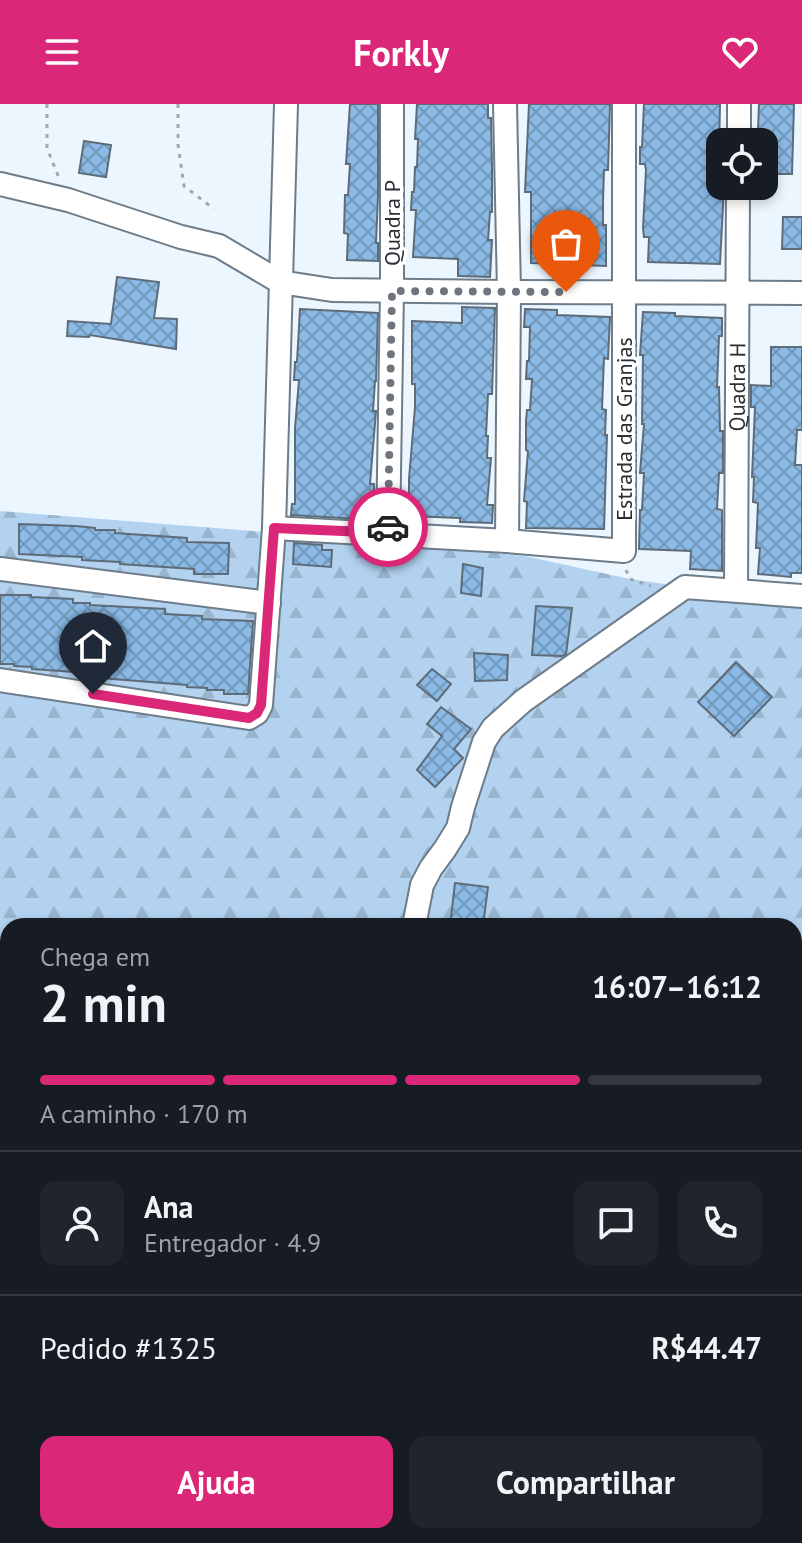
<!DOCTYPE html>
<html lang="pt">
<head>
<meta charset="utf-8">
<style>
  :root { --surface:#171b24; --page:#20242c; --text:#f1f3f6; --muted:#9ea1a6; --line:#363941; --accent:#db2777 }
  body { margin:0; font-family:"PT Sans",sans-serif; background:var(--page); color:var(--text); height:100vh; display:flex; flex-direction:column; font-size:30px; white-space:nowrap }
  * { box-sizing:border-box; margin:0 }
  p { font-size:26px; color:var(--muted) }
  .icon { flex:none; width:44px; height:44px; fill:none; stroke:currentColor; stroke-width:2; stroke-linecap:round; stroke-linejoin:round }
  .map { position:relative; flex:1; overflow:hidden }
  .side { position:absolute; left:0px; top:814px; width:802px; height:626px; display:flex; flex-direction:column; background:var(--surface); border-radius:24px 24px 0 0; box-shadow:0 4px 12px #0003 }
  .side>* { flex:none }
  .controls { position:absolute; left:706px; top:24px; display:grid; gap:16px }
  .controls a { display:grid; place-items:center; width:72px; height:72px; border-radius:16px; background:var(--surface); box-shadow:0 4px 12px #0003; font-size:40px }
  .pin { position:absolute; display:grid; place-items:center; width:68px; height:68px; color:#fff; margin:-82px -34px; border-radius:50% 50% 50% 0; rotate:-45deg; box-shadow:0 0 8px #0007 }
  .pin .icon { rotate:45deg }
  .courier { position:absolute; display:grid; place-items:center; width:80px; height:80px; margin:-40px; border:6px solid #db2777; border-radius:50%; background:#fff; color:#222; box-shadow:0 2px 10px #0007 }
  .head em { font-style:normal; font-weight:800 }
  .head div { display:flex; flex-direction:column-reverse }
  .head { display:flex; align-items:center; justify-content:space-between; height:136px; padding:0 40px }
  h1 { font-size:52px; font-weight:800; line-height:60px }
  .bar { display:grid; grid-template-columns:repeat(4,1fr); gap:12px 8px; align-content:center; height:96px; padding:0 40px }
  .bar i { height:10px; border-radius:6px; background:var(--line) }
  .bar .on { background:var(--accent) }
  .bar p { grid-column:span 4 }
  .line { display:flex; align-items:center; gap:20px; padding:0 40px; border-top:2px solid var(--line) }
  .line div { flex:1 }
  .round { display:grid; place-items:center; flex:none; width:84px; height:84px; border-radius:16px; background:var(--page) }
  .button { display:flex; gap:16px; margin-top:auto; padding:16px 40px }
  .button a { flex:1; height:92px; border-radius:16px; background:var(--accent); color:#fff; font-size:32px; font-weight:800; line-height:92px; text-align:center }
  .button a+a { background:var(--page); color:var(--text) }
  header { display:flex; justify-content:space-between; align-items:center; height:104px; padding:0 40px; background:var(--accent); color:#fff; font-size:36px; font-weight:800 }
  .map>svg:first-child { display:block }
  .forest { fill:url(#forest-firs) }
  .building { fill:url(#building-cross-hatch); stroke:#5e6c79; stroke-width:2 }
  .lines { fill:none; stroke-linecap:round; stroke-linejoin:round }
  .street-casing { stroke:#6d7c89; stroke-width:26 }
  .path { stroke:#9fa7af; stroke-width:3; stroke-dasharray:4 6; stroke-linecap:butt }
  .street { stroke:#fff; stroke-width:22 }
  .done { stroke:#6e757c; stroke-width:8; stroke-dasharray:0 14.4 }
  .route { stroke:#db2777; stroke-width:10 }
  .labels { text-anchor:middle; dominant-baseline:central; stroke-width:7; stroke-linejoin:round; paint-order:stroke }
  .street-label { font-size:22px; fill:#2a3036; stroke:#fff }
</style>
</head>
<body>
<header><svg class="icon" aria-label="menu" viewBox="0 0 24 24"><path d="M4 6h16M4 12h16M4 18h16"/></svg>Forkly<svg class="icon" aria-label="heart" viewBox="0 0 24 24"><path d="M12 20l-8-8c-3-5 5-10 8-4 3-6 11-1 8 4z"/></svg></header>
<div class="map">
<svg width="802" height="1439" viewBox="0 0 802 1439">
  <defs>
    <pattern id="forest-firs" width="22" height="20" patternUnits="userSpaceOnUse" patternTransform="scale(2)"><rect width="22" height="20" fill="#b2d2f0"/><path d="M5 1l3.5 6h-7zM16 11l3.5 6h-7z" fill="#99b5ce"/></pattern>
    <pattern id="building-cross-hatch" width="8" height="8" patternUnits="userSpaceOnUse" patternTransform="scale(2)"><rect width="8" height="8" fill="#8abae5"/><path d="M0 0l8 8M0 8l8-8" fill="none" stroke="#7198ba"/></pattern>
  </defs>
  <rect width="100%" height="100%" fill="#ecf6ff"/>
  <g class="forest">
    <path d="M0 407 315 432 525 452 630 475 802 500V1439H719L718 1432H794V822H8V1426H0Z"/>
    <path d="M68 1432H527V1439H141Z"/>
  </g>
  <g class="building">
    <path d="M350 0H378V92L376 139H378V157L347 156 348 130 344 129 345 91H348L350 60H346Z"/>
    <path d="M417 0H488V14H491L492 63V108H490L488 136H492L490 173 458 172V155L413 153 416 106H411L412 88H414L415 63H417L418 35H415Z"/>
    <path d="M529 0H610L608 66H604L603 98V121H606V162L531 159V88H525Z"/>
    <path d="M644 0H720L719 47H720V82H724L720 160 648 158 649 133H644L643 124 646 66 645 60H640V43H642Z"/>
    <path d="M759 0H794L792 70H764V38H760L761 26H758Z"/>
    <path d="M84 37 111 41 106 73 79 69Z"/>
    <path d="M783 113H802V145H782Z"/>
    <path d="M117 173 159 178 154 214 177 215 176 245 90 231 89 233 67 232 68 217 111 220Z"/>
    <path d="M462 203 495 204 492 290H488L486 332H488L487 354H491L487 401H493L492 419 460 418V414L409 412V375L415 303V280H412V217L462 219Z"/>
    <path d="M300 205 378 209 376 277H375L373 307H376L370 380H374V416L291 411 292 400H295V324L299 276H294L295 258H297Z"/>
    <path d="M525 205 557 206V211L610 213 608 255 604 254 602 305 606 306 605 331H607L604 425 526 424 527 398 524 397 528 347 526 346V317L527 306H530L532 275H526L527 257H529L530 223H524Z"/>
    <path d="M643 208 675 209V212L722 214V232H719L717 283H719L720 327H723V369H719L717 405 722 406V467L690 465 691 447 639 445 640 406H642L644 369H640L644 320H642L643 251H640Z"/>
    <path d="M771 243H802V326H797L795 361H802V469H791V473L758 470 760 444H756L758 399 753 398 754 373H752L755 303H751V281L771 282Z"/>
    <path d="M19 420 76 422 95 424V426H115V429L187 434V438L229 439 228 470H194V465L120 460V458L82 456V453L19 450Z"/>
    <path d="M294 439 322 441V446H332L331 463 293 460Z"/>
    <path d="M463 460 483 464 481 492 461 489Z"/>
    <path d="M0 491H31V493L73 495V499H90V501L165 505V510L202 512V515L253 517 248 590H224V586H207V584L187 583V581L89 573V569L32 565V563L14 562V560H0Z"/>
    <path d="M536 502 572 504 566 550 562 552 532 551Z"/>
    <path d="M474 549 508 551 507 576 475 577Z"/>
    <path d="M736 558 772 593 734 632 698 598Z"/>
    <path d="M432 565 451 580 437 597 417 581Z"/>
    <path d="M441 603 471 625 454 645 463 654 435 683 417 666 442 632 427 620Z"/>
    <path d="M455 779 488 783 483 822H450Z"/>
  </g>
  <g class="lines">
    <defs>
      <g id="street">
        <path d="M505 0 509 188 507 437"/>
        <path d="M739 38V0"/>
        <path d="M0 80 68 96 181 133 219 142 280 178 332 186 509 188 802 189"/>
        <path d="M274 424 507 437 624 447V0"/>
        <path d="M388 429 392 187V0"/>
        <path d="M0 465 269 499"/>
        <path id="s1" d="M736 485 738 82"/>
        <path d="M0 576 249 614 257 609 261 601 274 424 286 0"/>
        <path d="M414 822 422 781 431 764 445 745 458 724 463 703 484 638 493 624 523 597 685 483 802 492"/>
        <path d="M708 1432V1439"/>
        <path d="M0 1437 20 1439"/>
      </g>
    </defs>
    <use href="#street" class="street-casing"/>
    <g class="path">
      <path d="M47 0V44L59 74"/>
      <path d="M178 0V41L184 82 214 105"/>
      <path d="M626 466 630 475 651 482"/>
    </g>
    <use href="#street" class="street"/>
  </g>
  <g class="lines">
    <path class="done" d="M388 423 392 187 566 188"/>
    <path class="route" d="M93 590 249 614 257 609 261 601 274 424 388 429V423"/>
  </g>
  <g class="labels">
    <g class="street-label">
      <text transform="translate(392 119) rotate(-90)">Quadra P</text>
      <text stroke="none"><textPath href="#s1" startOffset="202">Quadra H</textPath></text>
      <text transform="translate(624 325) rotate(-90)">Estrada das Granjas</text>
    </g>
  </g>
</svg>
<div class="controls">
<a><svg class="icon" aria-label="locate" viewBox="0 0 24 24"><circle cx="12" cy="12" r="6"/><path d="M12 2v4M12 18v4M2 12h4M18 12h4"/></svg></a>
</div>
<div class="pin" style="left:566px;top:188px;background:#ea580c"><svg class="icon" aria-label="bag" viewBox="0 0 24 24"><path d="M5 8h14l-1 12H6zM9 8a3 3 0 0 1 6 0"/></svg></div>
<div class="pin" style="left:93px;top:590px;background:#1f2937"><svg class="icon" aria-label="home" viewBox="0 0 24 24"><path d="M3 11l9-7 9 7M6 9v11h12V9"/></svg></div>
<div class="courier" style="left:388px;top:423px"><svg class="icon" aria-label="car" viewBox="0 0 24 24"><path d="M5 17H2v-5l4-1 3-4h7l3 4 3 1v5h-3M9 17h6M6 11h13"/><circle cx="7" cy="17" r="2"/><circle cx="17" cy="17" r="2"/></svg></div>
<section class="side">
<div class="head"><div><h1>2 min</h1><p>Chega em</p></div><em>16:07–16:12</em></div>
<div class="bar"><i class="on"></i><i class="on"></i><i class="on"></i><i></i><p>A caminho · 170 m</p></div>
<div class="line" style="height:144px"><a class="round"><svg class="icon" aria-label="person" viewBox="0 0 24 24"><circle cx="12" cy="8" r="4"/><path d="M4 21q1-7 8-7t8 7"/></svg></a><div><b>Ana</b><p>Entregador · 4.9</p></div><a class="round"><svg class="icon" aria-label="chat" viewBox="0 0 24 24"><path d="M4 5h16v11H9l-5 4z"/></svg></a><a class="round"><svg class="icon" aria-label="phone" viewBox="0 0 24 24"><path d="M5 4h4l2 5-3 2q2 4 5 5l2-3 5 2v4C11 20 4 13 5 4z"/></svg></a></div>
<div class="line" style="height:104px"><div>Pedido #1325</div><b>R$44.47</b></div>
<div class="button"><a>Ajuda</a><a>Compartilhar</a></div>
</section>
</div>
</body>
</html>
